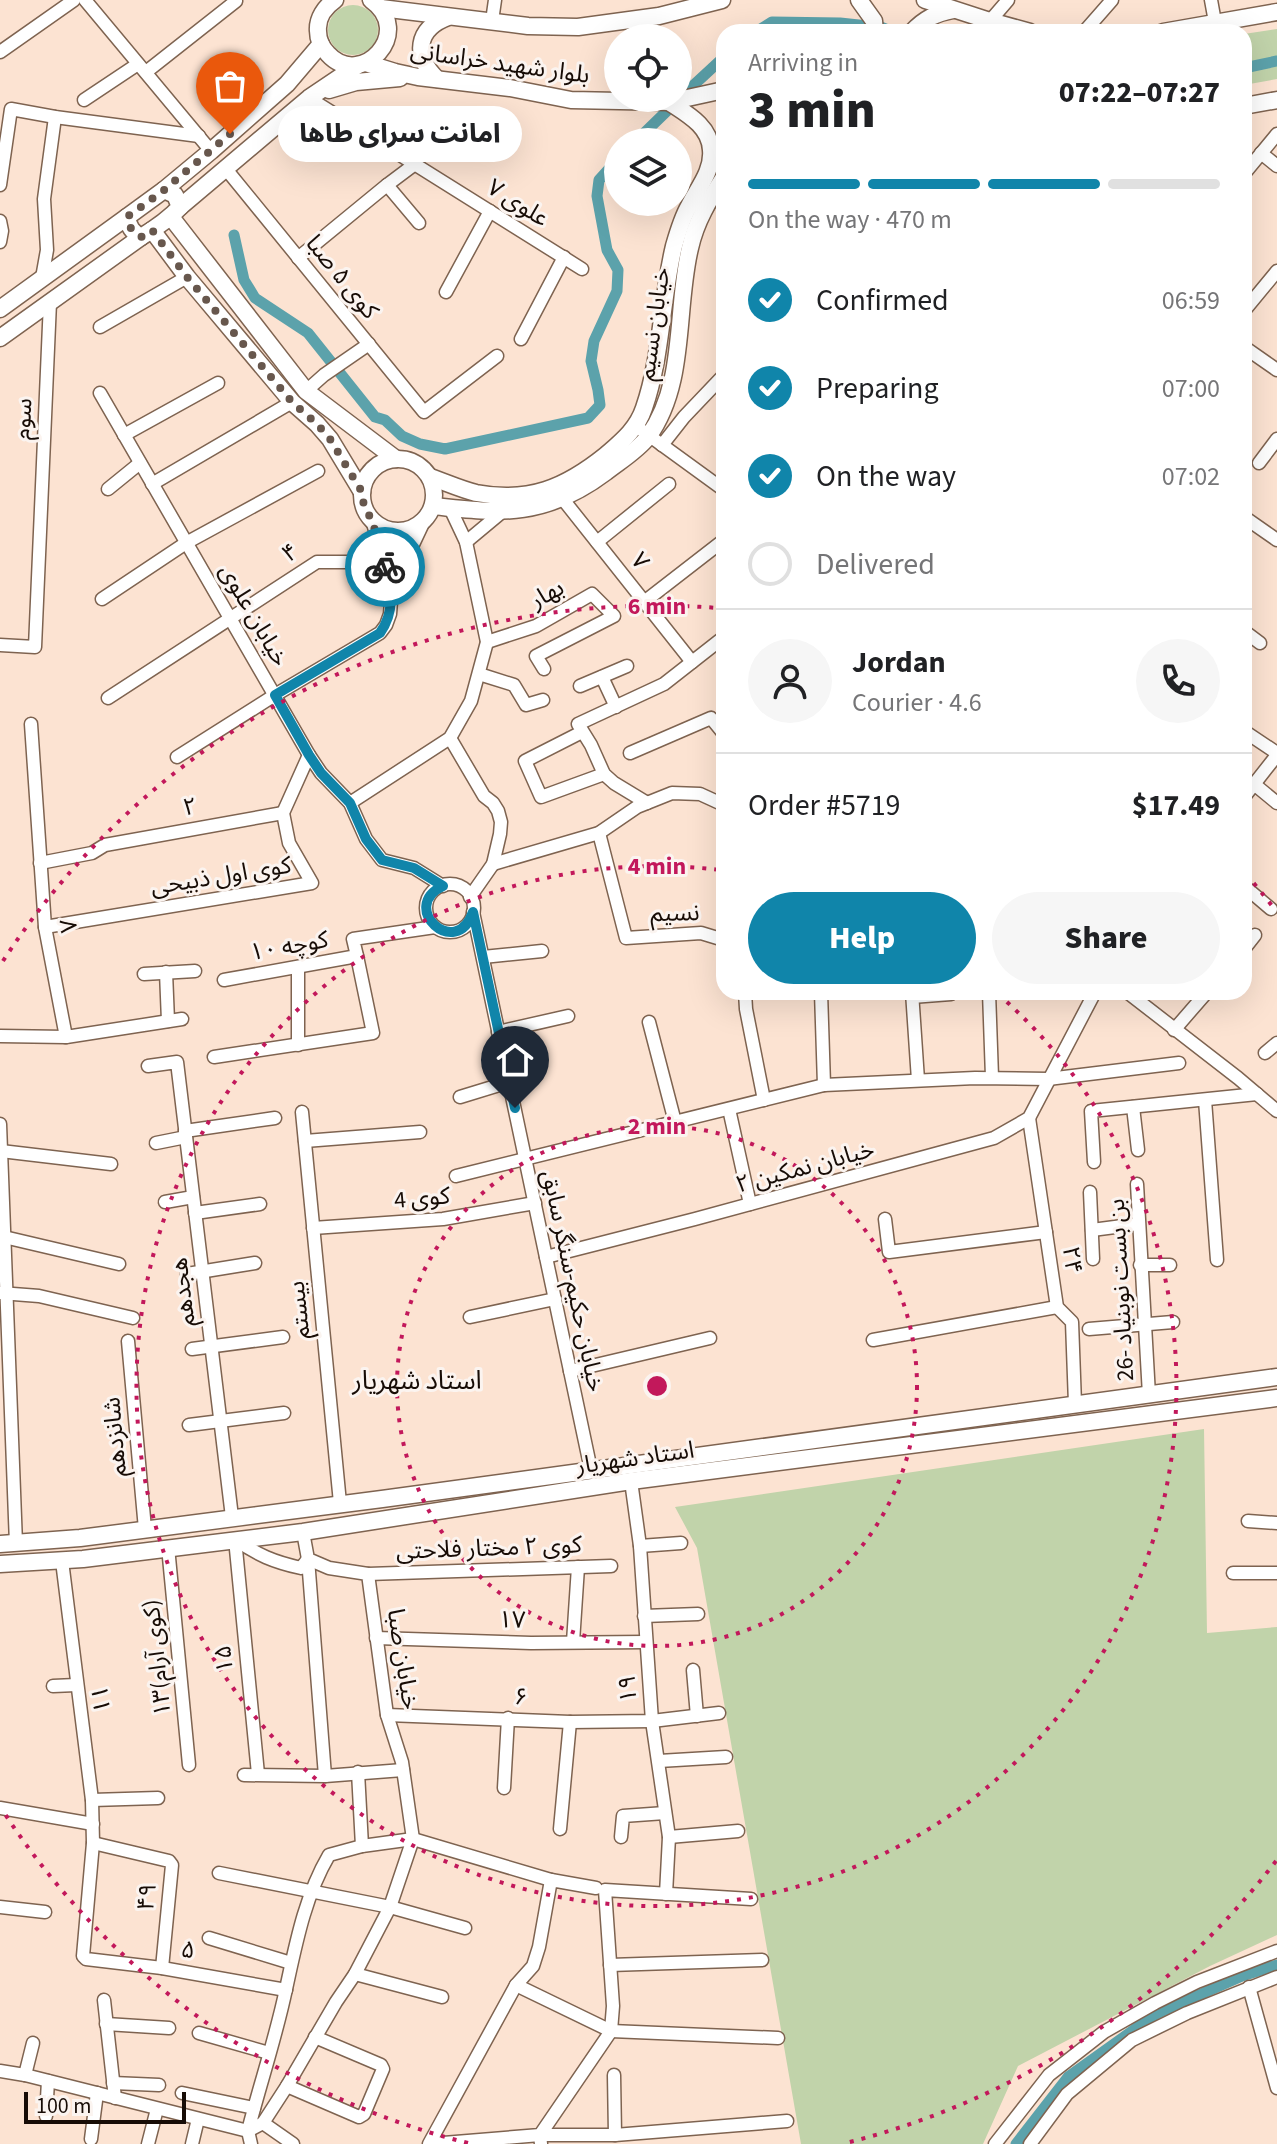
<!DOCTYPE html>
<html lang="en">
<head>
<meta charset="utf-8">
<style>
  :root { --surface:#fff; --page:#f6f6f6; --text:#202124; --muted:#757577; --line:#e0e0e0; --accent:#1085aa }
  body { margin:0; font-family:"Source Sans 3","Noto Sans Arabic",sans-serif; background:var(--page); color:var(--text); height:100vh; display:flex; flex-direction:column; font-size:30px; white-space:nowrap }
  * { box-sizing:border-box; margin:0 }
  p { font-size:26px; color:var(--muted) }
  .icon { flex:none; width:44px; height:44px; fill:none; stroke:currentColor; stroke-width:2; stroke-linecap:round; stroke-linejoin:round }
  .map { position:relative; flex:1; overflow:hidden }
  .details { position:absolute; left:716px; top:24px; width:536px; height:976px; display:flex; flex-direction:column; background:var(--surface); border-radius:24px; box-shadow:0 8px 32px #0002 }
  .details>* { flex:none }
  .controls { position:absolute; left:604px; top:24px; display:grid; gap:16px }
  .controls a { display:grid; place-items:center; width:88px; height:88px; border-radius:50%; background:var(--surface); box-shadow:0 8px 32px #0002; font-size:40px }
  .scale { position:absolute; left:24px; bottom:20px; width:162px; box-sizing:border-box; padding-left:8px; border:4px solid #170c06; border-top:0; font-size:22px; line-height:28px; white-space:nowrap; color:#170c06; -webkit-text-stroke:6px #fbf4f0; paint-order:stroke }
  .pin { position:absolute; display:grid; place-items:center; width:68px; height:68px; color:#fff; margin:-82px -34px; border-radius:50% 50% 50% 0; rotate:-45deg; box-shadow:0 0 8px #0007 }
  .pin .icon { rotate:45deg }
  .courier { position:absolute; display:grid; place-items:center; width:80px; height:80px; margin:-40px; border:6px solid #1085aa; border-radius:50%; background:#fff; color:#222; box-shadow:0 2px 10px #0007 }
  .bubble { position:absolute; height:56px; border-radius:28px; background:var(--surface); box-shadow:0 8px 32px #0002; font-size:26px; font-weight:800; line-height:56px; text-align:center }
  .headline em { font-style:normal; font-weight:800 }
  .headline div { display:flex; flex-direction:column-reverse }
  .headline { display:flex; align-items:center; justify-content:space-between; height:136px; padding:0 32px }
  h1 { font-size:52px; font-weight:800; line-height:60px }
  .bar { display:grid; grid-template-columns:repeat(4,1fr); gap:12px 8px; align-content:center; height:96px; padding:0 32px }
  .bar i { height:10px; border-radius:6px; background:var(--line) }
  .bar .on { background:var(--accent) }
  .bar p { grid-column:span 4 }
  .line { display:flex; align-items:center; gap:20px; padding:0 32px; border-top:2px solid var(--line) }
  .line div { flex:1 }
  .round { display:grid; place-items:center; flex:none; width:84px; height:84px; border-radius:42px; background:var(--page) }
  ol { padding:0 32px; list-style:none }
  li { display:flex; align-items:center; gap:24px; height:88px }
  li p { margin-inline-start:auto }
  li .icon { padding:8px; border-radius:50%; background:var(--accent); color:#fff; stroke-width:4 }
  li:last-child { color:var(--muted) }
  li i { width:44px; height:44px; border:4px solid var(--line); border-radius:50% }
  .button { display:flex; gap:16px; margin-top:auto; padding:16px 32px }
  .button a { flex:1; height:92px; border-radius:48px; background:var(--accent); color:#fff; font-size:32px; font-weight:800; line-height:92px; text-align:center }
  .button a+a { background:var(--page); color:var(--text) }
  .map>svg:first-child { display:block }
  .green { fill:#c1d3aa }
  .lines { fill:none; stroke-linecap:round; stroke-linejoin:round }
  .canal { stroke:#5ca2ab; stroke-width:11 }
  .minor-casing { stroke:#7e6350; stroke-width:15 }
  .major-casing { stroke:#7e6350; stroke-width:19 }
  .minor { stroke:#fff; stroke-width:12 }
  .major { stroke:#fff; stroke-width:16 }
  .done { stroke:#67574d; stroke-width:8; stroke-dasharray:0 14.4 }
  .route { stroke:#1085aa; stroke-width:10 }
  .ring { fill:none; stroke:#c2185b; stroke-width:4; stroke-dasharray:4 8 }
  .labels { text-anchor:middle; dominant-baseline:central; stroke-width:6; stroke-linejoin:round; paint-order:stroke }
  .street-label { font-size:24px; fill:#170c06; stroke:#fbf4f0 }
  .neighbourhood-label { font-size:26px; fill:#170c06; stroke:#fbf4f0 }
  .centre { fill:#c2185b; stroke:#fbf4f0; stroke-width:4 }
  .ring-label { font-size:24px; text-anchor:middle; font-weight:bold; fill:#c2185b; stroke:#fbf4f0; stroke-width:6; stroke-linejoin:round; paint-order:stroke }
</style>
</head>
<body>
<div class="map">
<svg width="1277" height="2144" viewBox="0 0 1277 2144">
  <rect width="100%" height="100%" fill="#fce3d2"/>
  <g class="green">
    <circle cx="353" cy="30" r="25"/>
    <path d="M1277 29V79L1244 85V34Z"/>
    <path d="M1204 1429 1207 1633 1277 1627V1935L1210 1966 1018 2066 983 2144H801L697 1548 675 1507Z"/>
  </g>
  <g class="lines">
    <g class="canal">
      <path d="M881 27 893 32"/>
      <path d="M756 32 772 22 840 23 868 26"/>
      <path d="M1244 68 1277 61"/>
      <path d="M684 94 724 57"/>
      <path d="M635 142 671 107"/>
      <path d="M234 235 244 280 255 298 308 333 375 417 385 420 402 436 420 444 445 449 588 418 600 405 598 390 591 361 594 341 617 291 618 270 607 250 597 196 599 180 618 159"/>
      <path d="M1016 2144 1068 2077 1156 2014 1242 1976 1277 1965"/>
    </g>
    <defs>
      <g id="minor">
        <path d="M85 0 211 151"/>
        <path d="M1211 0 1215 22"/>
        <path d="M492 21 495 0"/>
        <path d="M990 21 1008 0"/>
        <path d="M1084 32 1112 0"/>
        <path d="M0 52 74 0"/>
        <path d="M146 72 236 1"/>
        <path d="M309 98 582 269"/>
        <path d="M84 100 138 64"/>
        <path d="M1261 153 1277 166"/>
        <path d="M226 169 424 412 497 356"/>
        <path d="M1244 174 1277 134"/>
        <path d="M0 185 11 109 55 117 199 136"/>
        <path d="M387 185 419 223"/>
        <path d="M0 221 2 231 0 242"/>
        <path d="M298 258 387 185 415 164"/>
        <path d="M42 278 47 250 44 199 55 117"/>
        <path d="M446 292 490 211"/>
        <path d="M1244 311 1277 271"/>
        <path d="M100 327 187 277"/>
        <path d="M521 339 564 257"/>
        <path d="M1244 347 1277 370"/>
        <path d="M306 391 324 375 369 344"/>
        <path d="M100 393 309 755 321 773 350 803 366 839 382 860 414 868 443 886"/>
        <path d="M636 426 724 490"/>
        <path d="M124 435 218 383"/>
        <path d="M662 445 684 417 724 375"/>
        <path d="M1259 463 1277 439"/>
        <path d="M152 484 292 402"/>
        <path d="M108 489 140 463"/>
        <path d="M558 493 692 662"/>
        <path d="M1244 517 1277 540"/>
        <path d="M372 520 392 589"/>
        <path d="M466 542 502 512"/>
        <path d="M597 542 669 484"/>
        <path d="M102 599 186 543 318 471"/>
        <path d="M644 602 724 540"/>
        <path d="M1244 631 1260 643"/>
        <path d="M487 642 536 626 592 594 614 616 536 656 544 669"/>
        <path d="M0 645 35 647 50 302"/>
        <path d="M479 674 514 685 526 705 543 700"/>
        <path d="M602 677 616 707"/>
        <path d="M580 686 627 666"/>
        <path d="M108 698 317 562H384"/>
        <path d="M31 724 45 927 66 1037"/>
        <path d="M1244 731 1277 753"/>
        <path d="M582 732 525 761 541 797 604 774"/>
        <path d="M450 738 484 796 493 803 498 811 501 822 500 834 493 864 470 897"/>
        <path d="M630 753 711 718 724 734"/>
        <path d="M177 757 275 695 380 633 386 625 390 614 392 589 425 519"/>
        <path d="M1254 784 1277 803"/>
        <path d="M1244 797 1277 755"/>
        <path d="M350 803 450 738 471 701 487 642 466 542 450 508"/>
        <path d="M647 803 614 783 604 774 591 745 578 724 664 684 724 637"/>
        <path d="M599 833 626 938 701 933 724 940"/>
        <path d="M40 863 92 853 105 845 283 813"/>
        <path d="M493 864 599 833 637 807 672 793 700 794 724 805"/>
        <circle cx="450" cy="908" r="24"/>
        <path d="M1244 886 1271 909"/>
        <path d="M473 912 591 1470"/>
        <path d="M45 927 312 883 289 843 283 813 309 755"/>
        <path d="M1244 949 1255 935"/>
        <path d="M483 957 542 951"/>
        <path d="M298 967V1045"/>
        <path d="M166 972 168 1021"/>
        <path d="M144 974 195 971"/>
        <path d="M224 980 357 956 353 939 435 927"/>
        <path d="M745 992 746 1009 764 1100"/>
        <path d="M821 992 824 1085"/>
        <path d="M912 992 918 1080"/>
        <path d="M989 992 992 1077"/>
        <path d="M1127 992 1238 1078 1277 1111"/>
        <path d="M912 997 951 994V992"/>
        <path d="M649 1022 675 1122"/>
        <path d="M1174 1030 1207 992"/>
        <path d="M498 1032 568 1016"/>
        <path d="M0 1036 66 1037 182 1019"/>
        <path d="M1265 1053 1277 1043"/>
        <path d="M214 1057 373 1033 357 956"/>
        <path d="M148 1066 177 1062 232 1517"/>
        <path d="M460 1097 509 1082"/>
        <path d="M1205 1100 1217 1260"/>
        <path d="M1133 1107 1138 1150"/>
        <path d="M729 1109 750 1204"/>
        <path d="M302 1112 340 1503"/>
        <path d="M1029 1118 1057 1307 1072 1322 1075 1404"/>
        <path d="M0 1124 16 1544"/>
        <path d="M185 1131 275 1118"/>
        <path d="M305 1141 420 1132"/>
        <path d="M156 1143 186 1137"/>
        <path d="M1 1151 111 1164"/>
        <path d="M1094 1162 1091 1111 1257 1094"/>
        <path d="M456 1176 824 1085 975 1078 1048 1079 1179 1063"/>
        <path d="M1137 1184 1149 1395"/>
        <path d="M1090 1192 1093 1259"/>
        <path d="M165 1202 193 1197"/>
        <path d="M195 1213 260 1204"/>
        <path d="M885 1219 889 1252 1046 1232"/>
        <path d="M313 1228 443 1219 535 1203"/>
        <path d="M1092 1230 1138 1224"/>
        <path d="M4 1237 119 1264"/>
        <path d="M546 1257 695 1219 994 1138 1029 1118 1095 992"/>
        <path d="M1140 1265H1170"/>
        <path d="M187 1274 255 1263"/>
        <path d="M0 1293 39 1296 133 1318"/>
        <path d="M470 1317 555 1299"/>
        <path d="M1089 1329 1173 1322"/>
        <path d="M873 1340 1057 1307"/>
        <path d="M128 1341 145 1529"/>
        <path d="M192 1349 283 1337"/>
        <path d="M570 1371 710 1338"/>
        <path d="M189 1425 284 1413"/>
        <path d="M631 1481 640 1546 652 1721 669 1837 666 1894"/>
        <path d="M1248 1521 1277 1523"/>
        <path d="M235 1539 258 1774"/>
        <path d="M235 1539C257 1555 274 1562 301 1568L308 1559"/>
        <path d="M640 1546 681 1543"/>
        <path d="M168 1547 189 1765"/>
        <path d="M308 1559 325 1776"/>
        <path d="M62 1561 92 1800 93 1843 83 1956 86 1959 162 1968 286 1990"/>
        <path d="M1233 1573H1277"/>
        <path d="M368 1574 611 1566"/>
        <path d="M644 1616 698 1614"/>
        <path d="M376 1638 531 1643 646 1642"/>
        <path d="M573 1642 578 1567"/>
        <path d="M693 1670 697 1716"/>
        <path d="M53 1686 76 1685"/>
        <path d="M387 1715 570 1722 652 1721 719 1713"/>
        <path d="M659 1761 726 1757"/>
        <path d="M358 1772 362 1846"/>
        <path d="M244 1775 325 1776 403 1770"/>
        <path d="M504 1788 508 1718"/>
        <path d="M92 1800 158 1798"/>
        <path d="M0 1808 93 1824"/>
        <path d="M560 1829 570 1722"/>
        <path d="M621 1837 623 1816 665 1813"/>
        <path d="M669 1837 738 1831"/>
        <path d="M93 1843 169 1861 172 1865 162 1968"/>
        <path d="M219 1873 390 1907 465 1928"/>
        <path d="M0 1907 45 1912"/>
        <path d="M209 1938 291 1963"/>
        <path d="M610 1965 762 1960"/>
        <path d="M355 1974 442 1997"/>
        <path d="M516 1985 611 2031 778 2038"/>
        <path d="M1249 1987 1277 2088"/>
        <path d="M104 2000 115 2098"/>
        <path d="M106 2024 169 2028"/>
        <path d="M199 2033 269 2053"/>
        <path d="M0 2071 25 2075 248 2131 263 2123 287 2086 336 2002 355 1974 390 1907 413 1839 402 1762 387 1715 368 1574 329 1568 308 1559 303 1532"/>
        <path d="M25 2075 33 2043"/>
        <path d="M614 2075 615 2135"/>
        <path d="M113 2083 159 2085"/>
        <path d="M287 2086 359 2117 364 2114 383 2069 381 2065 315 2037"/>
        <path d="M182 2093 254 2108"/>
        <path d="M46 2116 48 2081"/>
        <path d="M263 2123 293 2144"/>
        <path d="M91 2139 97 2093"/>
        <path d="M148 2144 157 2109"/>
        <path d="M192 2144 198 2119"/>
        <path d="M251 2144 248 2131C260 2084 276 2037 286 1989 296 1943 305 1896 329 1855L362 1846 413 1839 551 1880"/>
        <path d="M429 2144 516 1985 533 1966 539 1947 551 1880 596 1888"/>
        <path d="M431 2144 540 2135 611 2031 613 2006 605 1890 751 1899"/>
        <path d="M541 2144 540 2135H615L787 2121"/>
        <path d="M995 2144 1049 2075 1104 2032 1155 2003 1197 1982 1277 1951"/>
        <path d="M1030 2144 1067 2094 1132 2040 1187 2013 1277 1977"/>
      </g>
      <g id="major">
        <path d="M335 0C325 7 317 18 318 31 318 40 322 48 328 54 361 90 416 32 371 0"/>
        <path d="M859 0 874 21 875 32"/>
        <path d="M925 0 990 21 1030 32"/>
        <path d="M381 8 528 26 578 27 659 16 722 0"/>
        <path d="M912 32C924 19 936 13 953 10"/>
        <path d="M1163 32 1277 12"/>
        <path d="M366 63 395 72 418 77 510 88 571 100 669 102 724 90"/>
        <path d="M437 79C413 56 416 29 448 17"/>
        <path d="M329 90 356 82 400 78"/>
        <path d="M1244 106 1277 100"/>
        <path d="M164 190 211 151 287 84 321 44"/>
        <path d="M164 190 175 195 180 207C169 219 156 228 141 237 132 232 129 227 127 217Z"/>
        <path d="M180 207 309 98 358 65"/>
        <path d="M171 217 306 391 396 459"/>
        <path d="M152 230 187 277 292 402 317 424 330 439 362 492"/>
        <path d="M0 309 127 217"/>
        <path d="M0 338 141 237"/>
        <circle cx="398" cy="495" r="36"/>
        <path d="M430 477C445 482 460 489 476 493 529 503 565 488 606 455 622 441 637 429 644 408 662 356 661 300 674 246 678 232 682 218 689 206 698 188 713 171 711 150 710 126 687 114 669 102"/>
        <path d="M433 506C503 514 546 517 606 472 620 461 637 451 648 437 687 383 675 310 690 248 696 221 709 200 724 177"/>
        <path d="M0 1544 80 1538 382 1499 1277 1377"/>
        <path d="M0 1564 83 1559 303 1532 631 1481 1277 1398"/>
      </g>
    </defs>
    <use href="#minor" class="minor-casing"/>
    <use href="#major" class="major-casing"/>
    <use href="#minor" class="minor"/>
    <use href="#major" class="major"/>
  </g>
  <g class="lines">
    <path class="done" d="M230 134 164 190 127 217C129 227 132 232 141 237L152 230 187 277 292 402 317 424 330 439 362 492 364 507 372 520 385 567"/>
    <path class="route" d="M385 567C392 590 395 612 380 633L275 695 309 755 321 773 350 803 366 839 382 860 414 868 443 886C398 907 456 961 473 912L515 1108"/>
  </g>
  <g class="ring">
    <circle cx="657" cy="1386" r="260"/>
    <path d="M998 994A520 520 0 1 1 720 870"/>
    <path d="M1276 1861A780 780 0 0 1 846 2143M468 2143A780 780 0 0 1 3 1811M3 961A780 780 0 0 1 718 608M1246 874A780 780 0 0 1 1276 911"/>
  </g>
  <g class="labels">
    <g class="street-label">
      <text transform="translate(500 63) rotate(8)">بلوار شهید خراسانی</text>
      <text transform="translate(518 203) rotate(32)">علوی ۷</text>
      <text transform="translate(342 277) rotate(51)">کوی ۵ صبا</text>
      <text transform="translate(654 324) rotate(-82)">خیابان نسیم</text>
      <text transform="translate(23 419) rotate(-87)">سوم</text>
      <text transform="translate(290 553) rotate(-32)">۴</text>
      <text transform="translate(640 561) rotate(51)">۷</text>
      <text transform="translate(547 594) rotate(-29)">بهار</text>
      <text transform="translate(254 615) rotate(60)">خیابان علوی</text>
      <text transform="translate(190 807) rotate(-10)">۲</text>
      <text transform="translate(221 876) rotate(-9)">کوی اول ذبیحی</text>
      <text transform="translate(675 913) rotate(-1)">نسیم</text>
      <text transform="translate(68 926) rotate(82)">۸</text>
      <text transform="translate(289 946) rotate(-10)">کوچه ۱۰</text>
      <text transform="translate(805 1167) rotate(-15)">خیابان نمکین ۲</text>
      <text transform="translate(422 1198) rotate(-5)">کوی 4</text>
      <text transform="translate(1072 1260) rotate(82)">۲۴</text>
      <text transform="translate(573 1281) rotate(78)">خیابان حکیم-سنگر سابق</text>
      <text transform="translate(1121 1290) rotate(-93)">26- بن بست نوبنیاد</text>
      <text transform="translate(183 1292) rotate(-97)">هجدهم</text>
      <text transform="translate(299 1310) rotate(-96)">بیستم</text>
      <text transform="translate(115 1437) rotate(-95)">شانزدهم</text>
      <text transform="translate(635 1458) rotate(-8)">استاد شهریار</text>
      <text transform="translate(489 1548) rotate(-2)">کوی ۲ مختار فلاحتی</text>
      <text transform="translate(512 1620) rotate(1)">۱۷</text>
      <text transform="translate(157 1658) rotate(-96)">۱۳(کوی آرام)</text>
      <text transform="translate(224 1659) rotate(-96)">۱۵</text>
      <text transform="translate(403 1659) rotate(81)">خیابان صبا</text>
      <text transform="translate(628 1689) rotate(-94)">۱۹</text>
      <text transform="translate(521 1697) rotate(3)">۶</text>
      <text transform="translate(100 1699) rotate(82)">۱۱</text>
      <text transform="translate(147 1897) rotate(-84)">۴۹</text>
      <text transform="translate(188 1950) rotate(10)">۵</text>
    </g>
    <g class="neighbourhood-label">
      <text x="417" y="1380">استاد شهریار</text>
    </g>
  </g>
  <circle cx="657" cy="1386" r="12" class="centre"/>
  <g class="ring-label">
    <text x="657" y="614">6 min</text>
    <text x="657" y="874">4 min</text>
    <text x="657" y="1134">2 min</text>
  </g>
</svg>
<div class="controls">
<a><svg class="icon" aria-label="locate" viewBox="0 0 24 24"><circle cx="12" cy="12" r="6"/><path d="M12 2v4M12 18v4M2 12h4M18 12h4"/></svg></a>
<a><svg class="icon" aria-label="layers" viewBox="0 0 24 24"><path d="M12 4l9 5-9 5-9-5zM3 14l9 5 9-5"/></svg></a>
</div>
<div class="scale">100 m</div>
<div class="pin" style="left:230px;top:134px;background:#ea580c"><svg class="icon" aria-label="bag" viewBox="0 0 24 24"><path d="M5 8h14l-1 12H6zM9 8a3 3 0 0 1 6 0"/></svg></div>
<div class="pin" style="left:515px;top:1108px;background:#1f2937"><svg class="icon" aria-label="home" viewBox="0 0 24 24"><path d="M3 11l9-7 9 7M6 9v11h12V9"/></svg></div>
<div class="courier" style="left:385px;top:567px"><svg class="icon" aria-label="bike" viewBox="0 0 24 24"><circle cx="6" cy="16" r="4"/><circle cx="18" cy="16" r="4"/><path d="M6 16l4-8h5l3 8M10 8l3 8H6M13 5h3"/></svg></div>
<div class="bubble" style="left:278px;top:106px;width:244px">امانت سرای طاها</div>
<section class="details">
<div class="headline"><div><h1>3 min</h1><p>Arriving in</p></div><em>07:22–07:27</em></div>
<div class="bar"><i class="on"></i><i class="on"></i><i class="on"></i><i></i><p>On the way · 470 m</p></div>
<ol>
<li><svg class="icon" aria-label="check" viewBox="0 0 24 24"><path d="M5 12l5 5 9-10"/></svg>Confirmed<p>06:59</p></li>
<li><svg class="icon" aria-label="check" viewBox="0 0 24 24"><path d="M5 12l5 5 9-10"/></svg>Preparing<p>07:00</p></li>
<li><svg class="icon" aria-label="check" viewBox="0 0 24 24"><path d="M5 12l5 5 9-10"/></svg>On the way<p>07:02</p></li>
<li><i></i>Delivered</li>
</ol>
<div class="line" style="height:144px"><a class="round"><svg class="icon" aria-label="person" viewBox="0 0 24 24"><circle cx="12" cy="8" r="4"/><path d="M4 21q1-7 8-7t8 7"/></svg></a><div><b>Jordan</b><p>Courier · 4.6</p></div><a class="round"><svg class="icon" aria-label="phone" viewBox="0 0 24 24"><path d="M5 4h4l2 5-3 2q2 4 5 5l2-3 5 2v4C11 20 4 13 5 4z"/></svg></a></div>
<div class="line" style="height:104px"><div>Order #5719</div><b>$17.49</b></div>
<div class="button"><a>Help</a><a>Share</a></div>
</section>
</div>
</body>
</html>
